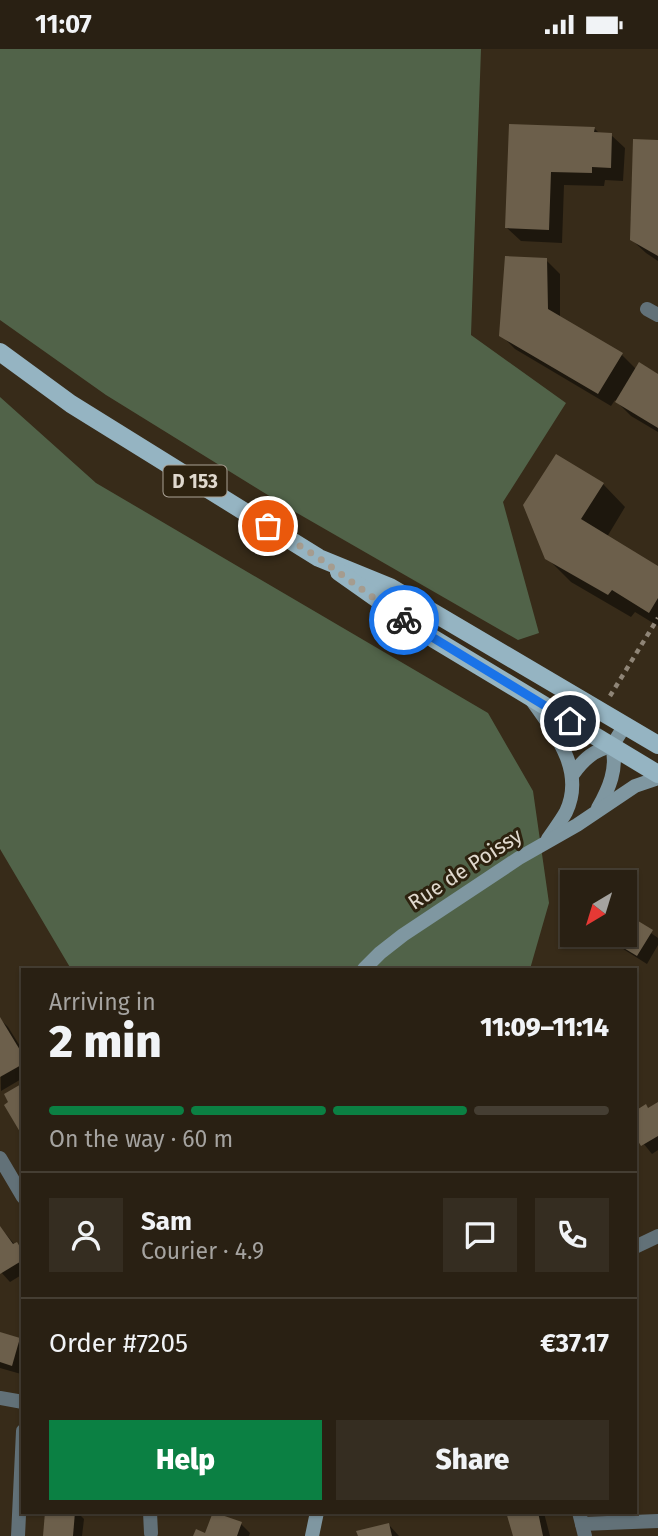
<!DOCTYPE html>
<html lang="en">
<head>
<meta charset="utf-8">
<style>
  :root { --surface:#292013; --page:#352d21; --text:#f1f3f6; --muted:#a5a3a0; --line:#453e33; --accent:#0b8043 }
  body { margin:0; font-family:"Fira Sans",sans-serif; background:var(--page); color:var(--text); height:100vh; display:flex; flex-direction:column; font-size:26px; white-space:nowrap }
  * { box-sizing:border-box; margin:0 }
  p { font-size:23px; color:var(--muted) }
  .icon { flex:none; width:38px; height:38px; fill:none; stroke:currentColor; stroke-width:2; stroke-linecap:round; stroke-linejoin:round }
  .map { position:relative; flex:1; overflow:hidden }
  .drawer { position:absolute; left:21px; top:919px; width:616px; height:546px; display:flex; flex-direction:column; background:var(--surface); border-radius:0px; box-shadow:0 2px 5px #0004,0 0 0 2px var(--line) }
  .drawer>* { flex:none }
  .needle { width:46px; rotate:218deg }
  .controls { position:absolute; left:560px; top:821px; display:grid; gap:14px }
  .controls a { display:grid; place-items:center; width:77px; height:77px; border-radius:0px; background:var(--surface); box-shadow:0 2px 5px #0004,0 0 0 2px var(--line); font-size:35px }
  .pin { position:absolute; display:grid; place-items:center; width:60px; height:60px; color:#fff; margin:-30px; border:4px solid #fff; border-radius:50%; box-shadow:0 2px 7px #0007 }
  .courier { position:absolute; display:grid; place-items:center; width:70px; height:70px; margin:-35px; border:5px solid #1a73e8; border-radius:50%; background:#fff; color:#222; box-shadow:0 2px 9px #0007 }
  .overview em { font-style:normal; font-weight:800 }
  .overview div { display:flex; flex-direction:column-reverse }
  .overview { display:flex; align-items:center; justify-content:space-between; height:119px; padding:0 28px }
  h1 { font-size:46px; font-weight:800; line-height:52px }
  .bar { display:grid; grid-template-columns:repeat(4,1fr); gap:10px 7px; align-content:center; height:84px; padding:0 28px }
  .bar i { height:9px; border-radius:5px; background:var(--line) }
  .bar .selected { background:var(--accent) }
  .bar p { grid-column:span 4 }
  .line { display:flex; align-items:center; gap:18px; padding:0 28px; border-top:2px solid var(--line) }
  .line div { flex:1 }
  .round { display:grid; place-items:center; flex:none; width:74px; height:74px; border-radius:0px; background:var(--page) }
  .button { display:flex; gap:14px; margin-top:auto; padding:14px 28px }
  .button a { flex:1; height:80px; border-radius:0px; background:var(--accent); color:#fff; font-size:28px; font-weight:800; line-height:80px; text-align:center }
  .button a+a { background:var(--page); color:var(--text) }
  .status { display:flex; justify-content:space-between; align-items:center; height:49px; padding:0 35px; background:var(--surface); direction:ltr }
  .status svg { height:19px; fill:currentColor }
  .map>svg:first-child { display:block }
  .forest { fill:#516349 }
  .shadow { fill:#0007 }
  .building { fill:#6c5f4b }
  .lines { fill:none; stroke-linecap:round; stroke-linejoin:round }
  .path { stroke:#8f8577; stroke-width:4.5; stroke-dasharray:5 5; stroke-linecap:butt }
  .street { stroke:#627178; stroke-width:14 }
  .secondary { stroke:#7f97a1; stroke-width:14 }
  .primary { stroke:#95b4c2; stroke-width:18 }
  .done { stroke:#a59c8f; stroke-width:7; stroke-dasharray:0 12.6 }
  .route { stroke:#1a73e8; stroke-width:9 }
  .labels { text-anchor:middle; dominant-baseline:central; stroke-width:6; stroke-linejoin:round; paint-order:stroke }
  .shield { fill:#2d220f; stroke:#aaa295; stroke-width:2 }
  .shield-label { font-size:19px; font-weight:bold; fill:#e0d9ce }
  .street-label { font-size:21px; fill:#e0d9ce; stroke:#2d220f }
</style>
</head>
<body>
<div class="status"><b>11:07</b><svg viewBox="0 0 49 12"><path d="M0 12V9h3v3zM5 12V6h3v6zM10 12V3h3v9zM15 12V0h3v12zM26 1h20v11H26zM47 4h2v5h-2z"/></svg></div>
<div class="map">
<svg width="658" height="1487" viewBox="0 0 658 1487">
  <rect width="100%" height="100%" fill="#372b19"/>
  <g class="forest">
    <path d="M0 0H481L471 286 566 354 503 453 539 584 518 591 297 464 106 346 0 271Z"/>
    <path d="M0 348 96 434 488 664 533 742 549 854 530 920H71L0 800Z"/>
  </g>
  <g class="shadow">
    <path d="M511 76 594 79 600 85 611 86 625 99 623 132 605 131 604 137 564 136 562 194 521 192 507 179Z"/>
    <path d="M658 93V212L646 204 632 191Z"/>
    <path d="M546 211 560 225V270L622 306 637 321 658 327V383L631 367 615 351 611 357 515 300 501 286Z"/>
    <path d="M603 435 625 458 607 488 658 519V577L635 563 631 568 571 533 547 509Z"/>
    <path d="M625 866 658 889V896L647 915 601 886H625Z"/>
    <path d="M0 970 8 978 23 1002V1029L1 1042Z"/>
    <path d="M658 1055V1101L652 1105 635 1084 649 1061Z"/>
    <path d="M0 1178 15 1196 23 1202V1225L10 1233 0 1222Z"/>
    <path d="M0 1285 19 1290 23 1294 21 1325 0 1319Z"/>
    <path d="M47 1463H77L84 1470 82 1487H45Z"/>
    <path d="M508 1463H546L544 1464 550 1487H515Z"/>
    <path d="M214 1465 241 1475 250 1484 249 1487H195L206 1486Z"/>
    <path d="M389 1476 399 1487H359Z"/>
  </g>
  <g class="building">
    <path d="M509 75 595 78 594 83 612 84 611 119 592 118V124L551 123 549 181 505 179Z"/>
    <path d="M633 90 658 91V207L630 191Z"/>
    <path d="M505 207 547 209 548 260 623 304 598 345 499 287Z"/>
    <path d="M639 313 658 325V379L615 353Z"/>
    <path d="M556 405 604 434 581 470 658 517V549L649 564 612 541 608 546 545 510 523 456Z"/>
    <path d="M625 864 653 881 637 907 602 886H625Z"/>
    <path d="M0 968 23 1006V1015L0 1028Z"/>
    <path d="M23 1034V1088L4 1056 8 1053 4 1045Z"/>
    <path d="M658 1053V1087L641 1097 635 1087V1062L646 1055 648 1059Z"/>
    <path d="M0 1177 13 1195 17 1193 23 1203V1211L0 1225Z"/>
    <path d="M0 1283 20 1289 12 1317 0 1313Z"/>
    <path d="M45 1463H75L73 1487H43Z"/>
    <path d="M213 1463 242 1473 237 1487H193L196 1480 205 1484Z"/>
    <path d="M506 1463H538L543 1487H513Z"/>
    <path d="M389 1474 392 1487H358L356 1482Z"/>
  </g>
  <g class="lines">
    <path class="path" d="M610 647 658 569"/>
    <g class="street">
      <path d="M647 260 658 266"/>
      <path d="M0 1109 23 1148"/>
      <path d="M635 1198 658 1187"/>
      <path d="M0 1349 23 1353"/>
      <path d="M150 1463 151 1484"/>
      <path d="M579 1463 585 1487"/>
      <path d="M582 1475 658 1472"/>
      <path d="M18 1487 23 1382"/>
    </g>
    <g class="secondary">
      <path d="M531 650C554 683 586 721 566 763 561 772 554 781 548 790"/>
      <path d="M573 725C584 710 594 701 612 697L625 676"/>
      <path d="M598 759C609 740 618 719 612 697"/>
      <path d="M364 920 380 904 403 886 519 809 577 776 635 737 658 729"/>
      <path d="M312 1487 317 1463"/>
    </g>
    <g class="primary">
      <path d="M0 303 71 355 319 509 390 538 658 696"/>
      <path d="M339 523 434 590 658 725"/>
    </g>
  </g>
  <g class="lines">
    <path class="done" d="M268 477 319 509 404 571"/>
    <path class="route" d="M404 571 570 672"/>
  </g>
  <g class="labels">
    <rect class="shield" x="163.5" y="416.5" width="63" height="31" rx="5"/>
    <g class="shield-label">
      <text x="195" y="432">D 153</text>
    </g>
    <g class="street-label">
      <text transform="translate(465 820) rotate(-33)">Rue de Poissy</text>
    </g>
  </g>
</svg>
<div class="controls">
<a><svg class="needle" viewBox="-14 -14 28 28"><path d="M0-13l5 13h-10z" fill="#e53935"/><path d="M0 13l5-13h-10z" fill="#a5a3a0"/></svg></a>
</div>
<div class="pin" style="left:268px;top:477px;background:#ea580c"><svg class="icon" aria-label="bag" viewBox="0 0 24 24"><path d="M5 8h14l-1 12H6zM9 8a3 3 0 0 1 6 0"/></svg></div>
<div class="pin" style="left:570px;top:672px;background:#1f2937"><svg class="icon" aria-label="home" viewBox="0 0 24 24"><path d="M3 11l9-7 9 7M6 9v11h12V9"/></svg></div>
<div class="courier" style="left:404px;top:571px"><svg class="icon" aria-label="bike" viewBox="0 0 24 24"><circle cx="6" cy="16" r="4"/><circle cx="18" cy="16" r="4"/><path d="M6 16l4-8h5l3 8M10 8l3 8H6M13 5h3"/></svg></div>
<section class="drawer">
<div class="overview"><div><h1>2 min</h1><p>Arriving in</p></div><em>11:09–11:14</em></div>
<div class="bar"><i class="selected"></i><i class="selected"></i><i class="selected"></i><i></i><p>On the way · 60 m</p></div>
<div class="line" style="height:126px"><a class="round"><svg class="icon" aria-label="person" viewBox="0 0 24 24"><circle cx="12" cy="8" r="4"/><path d="M4 21q1-7 8-7t8 7"/></svg></a><div><b>Sam</b><p>Courier · 4.9</p></div><a class="round"><svg class="icon" aria-label="chat" viewBox="0 0 24 24"><path d="M4 5h16v11H9l-5 4z"/></svg></a><a class="round"><svg class="icon" aria-label="phone" viewBox="0 0 24 24"><path d="M5 4h4l2 5-3 2q2 4 5 5l2-3 5 2v4C11 20 4 13 5 4z"/></svg></a></div>
<div class="line" style="height:91px"><div>Order #7205</div><b>€37.17</b></div>
<div class="button"><a>Help</a><a>Share</a></div>
</section>
</div>
</body>
</html>
